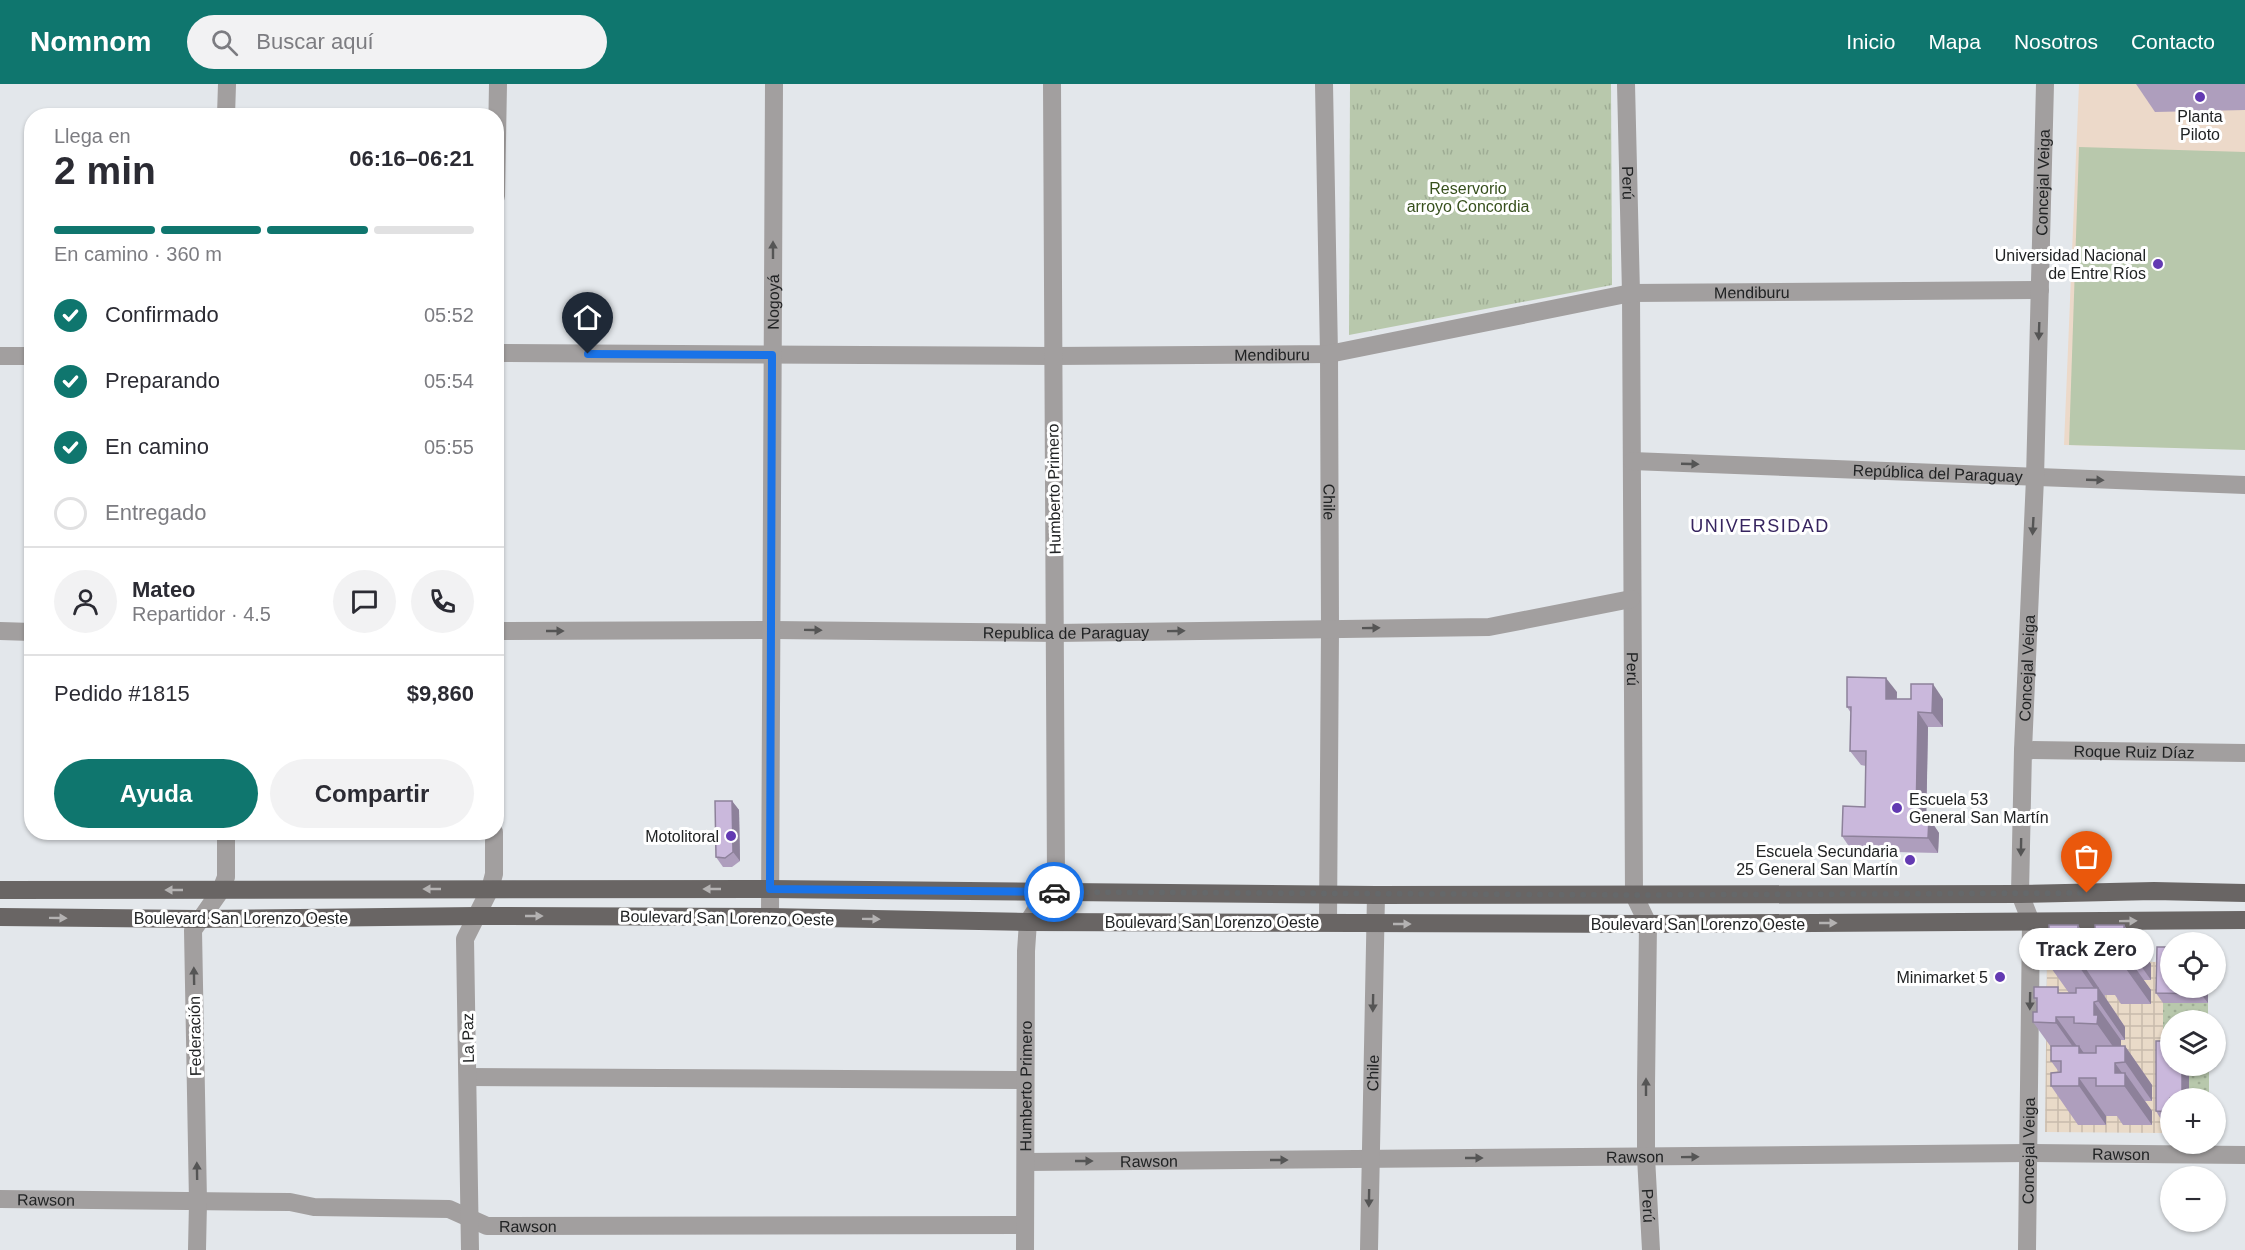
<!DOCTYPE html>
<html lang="es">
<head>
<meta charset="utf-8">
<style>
  :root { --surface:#fff; --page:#f2f2f3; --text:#2b2b33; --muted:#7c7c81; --line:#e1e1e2; --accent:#0f766e }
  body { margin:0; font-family:Helvetica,sans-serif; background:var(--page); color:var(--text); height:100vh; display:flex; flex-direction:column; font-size:22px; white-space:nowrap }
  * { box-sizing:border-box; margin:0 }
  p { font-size:20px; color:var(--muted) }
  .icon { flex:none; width:33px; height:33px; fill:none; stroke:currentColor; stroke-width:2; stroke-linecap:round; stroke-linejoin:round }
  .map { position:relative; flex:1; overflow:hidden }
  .sheet { position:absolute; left:24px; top:24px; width:480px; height:732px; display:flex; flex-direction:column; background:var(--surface); border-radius:24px; box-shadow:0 2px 4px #0004 }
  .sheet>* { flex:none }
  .controls { position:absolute; left:2160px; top:848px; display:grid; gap:12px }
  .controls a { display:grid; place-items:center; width:66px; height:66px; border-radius:50%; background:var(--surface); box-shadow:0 2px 4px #0004; font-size:30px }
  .pin { position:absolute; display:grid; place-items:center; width:51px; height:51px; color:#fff; margin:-62px -26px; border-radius:50% 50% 50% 0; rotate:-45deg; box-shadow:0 0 6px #0007 }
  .pin .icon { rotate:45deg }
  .courier { position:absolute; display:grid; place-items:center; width:60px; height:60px; margin:-30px; border:4px solid #1a73e8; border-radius:50%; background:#fff; color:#222; box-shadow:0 2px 8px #0007 }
  .bubble { position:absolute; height:42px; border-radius:21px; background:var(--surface); box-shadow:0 2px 4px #0004; font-size:20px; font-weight:700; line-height:42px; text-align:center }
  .summary em { font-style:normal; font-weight:700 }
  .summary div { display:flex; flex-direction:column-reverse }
  .summary { display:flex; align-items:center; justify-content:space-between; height:102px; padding:0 30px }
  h1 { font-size:39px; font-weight:700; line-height:45px }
  .bar { display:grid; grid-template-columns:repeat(4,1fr); gap:9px 6px; align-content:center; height:72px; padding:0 30px }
  .bar i { height:8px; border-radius:4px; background:var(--line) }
  .bar .on { background:var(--accent) }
  .bar p { grid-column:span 4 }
  .line { display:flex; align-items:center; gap:15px; padding:0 30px; border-top:2px solid var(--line) }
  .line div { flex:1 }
  .round { display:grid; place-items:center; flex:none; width:63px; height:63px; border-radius:32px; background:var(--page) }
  ol { padding:0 30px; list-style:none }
  li { display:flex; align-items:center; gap:18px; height:66px }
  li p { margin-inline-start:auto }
  li .icon { padding:6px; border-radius:50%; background:var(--accent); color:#fff; stroke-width:4 }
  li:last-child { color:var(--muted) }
  li i { width:33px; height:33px; border:3px solid var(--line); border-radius:50% }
  .action { display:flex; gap:12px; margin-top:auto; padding:12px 30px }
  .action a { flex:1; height:69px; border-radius:36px; background:var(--accent); color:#fff; font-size:24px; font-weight:700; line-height:69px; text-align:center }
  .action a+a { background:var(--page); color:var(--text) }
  header { display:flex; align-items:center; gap:36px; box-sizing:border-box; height:84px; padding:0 30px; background:var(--accent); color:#fff }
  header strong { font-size:28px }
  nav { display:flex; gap:33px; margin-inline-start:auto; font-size:21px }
  .search { width:420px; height:54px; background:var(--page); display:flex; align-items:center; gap:15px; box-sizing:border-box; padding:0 21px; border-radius:33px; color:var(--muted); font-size:22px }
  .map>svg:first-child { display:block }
  .industrial { fill:url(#industrial-grid) }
  .education { fill:#ecd9c9 }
  .grass { fill:url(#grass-dots) }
  .park { fill:url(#park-tufts) }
  .pitch { fill:#b8c8ac }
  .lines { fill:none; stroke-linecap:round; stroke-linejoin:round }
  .minor { stroke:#a29f9f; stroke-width:18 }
  .major { stroke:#696564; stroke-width:18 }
  .wall { fill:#ae9ebd }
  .shaded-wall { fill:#8d819a }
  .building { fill:#cab8dc; stroke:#8d819a; stroke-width:1.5 }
  .oneway { fill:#555 }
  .oneway2 { fill:#b4b2b2 }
  .done { stroke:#65686a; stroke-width:6; stroke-dasharray:0 10.8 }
  .route { stroke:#1a73e8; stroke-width:8 }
  .poi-dot { fill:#633ab2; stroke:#fff; stroke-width:2 }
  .labels { text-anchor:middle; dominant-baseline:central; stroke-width:6; stroke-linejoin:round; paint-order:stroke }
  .poi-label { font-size:16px; fill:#212324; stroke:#fff; text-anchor:end }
  .street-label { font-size:16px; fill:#212324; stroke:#fff }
  .park-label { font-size:16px; fill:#37501d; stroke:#fff }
  .neighbourhood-label { font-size:18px; letter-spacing:1.5px; fill:#36245f; stroke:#fff }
</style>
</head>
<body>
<header>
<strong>Nomnom</strong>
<div class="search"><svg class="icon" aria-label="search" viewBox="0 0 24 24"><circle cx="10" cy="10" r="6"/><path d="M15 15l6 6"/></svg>Buscar aquí</div>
<nav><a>Inicio</a><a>Mapa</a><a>Nosotros</a><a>Contacto</a></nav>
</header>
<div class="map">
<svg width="2245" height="1166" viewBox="0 0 2245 1166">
  <defs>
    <pattern id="industrial-grid" width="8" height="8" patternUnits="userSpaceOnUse" patternTransform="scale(1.5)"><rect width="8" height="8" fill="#e9dac8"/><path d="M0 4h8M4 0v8" fill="none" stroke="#c8bbac"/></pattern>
    <pattern id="grass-dots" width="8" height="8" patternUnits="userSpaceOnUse" patternTransform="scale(1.5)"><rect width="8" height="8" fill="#b8c8ac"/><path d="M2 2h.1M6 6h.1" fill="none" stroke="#9eac94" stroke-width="1.8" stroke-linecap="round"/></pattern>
    <pattern id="park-tufts" width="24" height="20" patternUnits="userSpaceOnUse" patternTransform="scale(1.5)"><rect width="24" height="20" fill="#b8c8ac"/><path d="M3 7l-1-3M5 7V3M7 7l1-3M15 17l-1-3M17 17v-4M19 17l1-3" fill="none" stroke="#9eac94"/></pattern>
  </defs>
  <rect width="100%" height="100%" fill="#e3e7eb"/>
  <path class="industrial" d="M2047 877 2164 878 2162 1049 2045 1048Z"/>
  <path class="education" d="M2079 0H2245V365L2064 361Z"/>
  <g class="grass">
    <path d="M2163 919H2208V936H2170V967H2163Z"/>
    <rect x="2189" y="981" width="20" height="33"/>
  </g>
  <path class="park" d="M1350 0H1611L1612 201 1349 251Z"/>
  <path class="pitch" d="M2079 63 2245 68V366L2069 361Z"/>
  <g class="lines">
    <g class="minor">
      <path id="s1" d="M1324 0 1329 270 1330 545 1328 838"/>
      <path id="s2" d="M1626 0 1631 209 1634 811 1648 840 1646 1001V1073L1651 1166"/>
      <path d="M226 32 227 0"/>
      <path d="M496 112 498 0"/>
      <path id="s3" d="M496 269 1053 272 1329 270 1631 209 2040 206"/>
      <path d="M0 272H32"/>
      <path id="s4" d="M1632 377 2245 401"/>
      <path d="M0 547 32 548"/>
      <path id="s5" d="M496 547 773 546 1056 549 1489 543 1631 515"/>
      <path id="s6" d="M2023 666 2245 669"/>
      <path id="s7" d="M770 833 774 0"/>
      <path d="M468 993 1025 996"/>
      <path id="s8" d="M1026 1078 2028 1069 2245 1071"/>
      <path id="s9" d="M0 1115 290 1118 314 1123 449 1125 487 1142 1024 1141"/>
      <path d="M197 1166 198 1118 193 846 221 806 226 793V748"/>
      <path d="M470 1166 465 855 490 805 494 790V748"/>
      <path id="s10" d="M1025 1166 1026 867 1028 838 1056 795 1052 0"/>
      <path id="s11" d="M1369 1166 1376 811"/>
      <path id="s12" d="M2027 1166 2031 838 2020 810 2023 666 2035 394 2045 0"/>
    </g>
    <g class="major">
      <path d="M0 806 770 805 1376 811 2020 810 2154 807 2245 809"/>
      <path d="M0 833 198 835 476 832 770 833 1028 838 1648 840 2245 836"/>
    </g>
  </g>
  <g class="wall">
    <path d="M2136 0H2245V26L2155 28Z"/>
    <path d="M1897 608V615H1943V643H1928L1926 734H1929L1939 749 1938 769 1852 767 1842 752 1865 723 1866 682 1861 681 1850 667 1851 629 1847 623Z"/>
    <path d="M732 717 739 726 740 777 732 783H723L716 773Z"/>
    <path d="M2078 841 2082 848H2095L2124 841 2151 880V896H2143L2151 906V920H2121L2115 911H2105V913L2125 943V956H2121V962H2125L2152 1001V1017H2145L2152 1027V1041H2123L2117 1032H2106V1041H2078L2051 1002 2059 988 2051 977V963L2033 938 2037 928V919L2034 914 2069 909 2049 881 2057 867 2049 856Z"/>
    <path d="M2170 903H2208V919H2163L2156 909Z"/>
    <path d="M2189 981V1014H2170V1037H2162L2156 1027Z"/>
  </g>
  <g class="shaded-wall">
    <path d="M1886 594 1897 608 1896 629 1886 615Z"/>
    <path d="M1933 600 1943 615V643L1932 629Z"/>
    <path d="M1918 628 1928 643 1926 749 1916 734Z"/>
    <path d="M732 717 739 726 740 777 733 768Z"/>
    <path d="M1929 734 1939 749 1938 769 1928 754Z"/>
    <path d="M2124 841 2151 880V896L2124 858Z"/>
    <path d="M2114 858 2124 872V868L2151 906V920L2114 868Z"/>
    <path d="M2078 873 2125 943V956L2098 917V910L2078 881Z"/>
    <path d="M2201 903H2208V919L2201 910Z"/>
    <path d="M2094 918 2121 956V964L2124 978 2097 940 2094 931Z"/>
    <path d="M2056 933 2079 965V962L2106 1001 2083 977 2056 939Z"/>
    <path d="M2125 962 2152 1001V1017L2125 978Z"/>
    <path d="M2115 979 2125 993V989L2152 1027V1041L2115 989Z"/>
    <rect x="2182" y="981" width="7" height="33"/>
    <path d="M2079 994 2106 1032V1041L2079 1002Z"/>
  </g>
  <g class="building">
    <path d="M1847 593 1886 594V615H1911V600H1933L1932 629 1918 628 1916 734H1929L1928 754 1842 752 1843 722 1865 723 1866 667H1850L1851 623H1847Z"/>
    <path d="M715 717H732L733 768 725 774 716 773Z"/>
    <path d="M2049 841H2078V848H2095V841H2124V858H2114V868H2124V881H2094L2095 873H2078V881H2049V867H2060V856H2049Z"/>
    <path d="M2157 863H2170V903H2201V910L2156 909Z"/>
    <path d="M2034 903H2058V909H2076V904H2098V917L2094 918V931H2098L2097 940 2074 939V933H2056V939L2033 938V928H2037V914H2034Z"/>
    <path d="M2156 957H2170V981H2182V1014H2170V1028L2156 1027Z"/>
    <path d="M2051 962H2079V969H2096V962H2125V978L2115 979V989H2125V1002H2096V994H2079V1002H2051V989L2061 988V977H2051Z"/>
  </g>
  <defs><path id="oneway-solid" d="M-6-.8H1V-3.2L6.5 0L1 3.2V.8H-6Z" transform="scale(1.5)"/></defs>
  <g class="oneway">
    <use href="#oneway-solid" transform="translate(773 166) rotate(-90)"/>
    <use href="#oneway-solid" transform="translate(2039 247) rotate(92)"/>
    <use href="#oneway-solid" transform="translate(1690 380) rotate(2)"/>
    <use href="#oneway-solid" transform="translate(2095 396) rotate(2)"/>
    <use href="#oneway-solid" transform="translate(2033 442) rotate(93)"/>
    <use href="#oneway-solid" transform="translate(1371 544) rotate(-1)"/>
    <use href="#oneway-solid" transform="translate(813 546) rotate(1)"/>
    <use href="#oneway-solid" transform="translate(555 547)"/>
    <use href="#oneway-solid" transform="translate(1176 547) rotate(-1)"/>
    <use href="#oneway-solid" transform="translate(2021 763) rotate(91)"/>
    <use href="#oneway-solid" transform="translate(194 892) rotate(-91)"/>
    <use href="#oneway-solid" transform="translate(2030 917) rotate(91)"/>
    <use href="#oneway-solid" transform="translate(1373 919) rotate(91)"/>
    <use href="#oneway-solid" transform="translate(1646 1003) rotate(-90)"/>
    <use href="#oneway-solid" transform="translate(1690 1073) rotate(-1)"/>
    <use href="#oneway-solid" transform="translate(1474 1074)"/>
    <use href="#oneway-solid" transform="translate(1279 1076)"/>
    <use href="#oneway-solid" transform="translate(1084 1077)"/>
    <use href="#oneway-solid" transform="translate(197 1087) rotate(-91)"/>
    <use href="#oneway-solid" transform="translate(1369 1114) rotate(91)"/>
  </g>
  <g class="oneway2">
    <use href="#oneway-solid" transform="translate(432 805) rotate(180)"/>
    <use href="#oneway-solid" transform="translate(712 805) rotate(-180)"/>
    <use href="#oneway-solid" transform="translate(174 806) rotate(-180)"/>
    <use href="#oneway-solid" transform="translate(534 832)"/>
    <use href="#oneway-solid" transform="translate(58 834) rotate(1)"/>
    <use href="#oneway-solid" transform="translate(871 835) rotate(1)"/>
    <use href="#oneway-solid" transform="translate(2128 837) rotate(-1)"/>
    <use href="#oneway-solid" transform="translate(1828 839)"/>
    <use href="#oneway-solid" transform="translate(1402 840)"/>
  </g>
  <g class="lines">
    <path class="done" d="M1054 808 1634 811 2087 809"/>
    <path class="route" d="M588 270 772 271 770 805 1054 808"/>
  </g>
  <g class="poi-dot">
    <circle cx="2200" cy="13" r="6"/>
    <circle cx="2158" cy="180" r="6"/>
    <circle cx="1897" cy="724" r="6"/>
    <circle cx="731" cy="752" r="6"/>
    <circle cx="1910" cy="776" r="6"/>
    <circle cx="2000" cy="893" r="6"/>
  </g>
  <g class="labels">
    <g class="poi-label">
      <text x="2200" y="32" text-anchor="middle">Planta<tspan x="2200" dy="18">Piloto</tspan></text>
      <text x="2146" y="171">Universidad Nacional<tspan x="2146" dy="18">de Entre Ríos</tspan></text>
      <text x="1909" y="715" text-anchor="start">Escuela 53<tspan x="1909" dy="18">General San Martín</tspan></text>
      <text x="719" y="752">Motolitoral</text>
      <text x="1898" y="767">Escuela Secundaria<tspan x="1898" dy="18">25 General San Martín</tspan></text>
      <text x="1988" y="893">Minimarket 5</text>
    </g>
    <g class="street-label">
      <text stroke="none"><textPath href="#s12" startOffset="1070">Concejal Veiga</textPath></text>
      <text stroke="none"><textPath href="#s2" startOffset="99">Perú</textPath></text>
      <text stroke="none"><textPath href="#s3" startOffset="1262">Mendiburu</textPath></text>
      <text stroke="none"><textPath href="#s7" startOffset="615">Nogoyá</textPath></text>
      <text stroke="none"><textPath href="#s3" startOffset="776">Mendiburu</textPath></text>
      <text stroke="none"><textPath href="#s4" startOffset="306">República del Paraguay</textPath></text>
      <text transform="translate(1054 405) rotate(-91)">Humberto Primero</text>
      <text stroke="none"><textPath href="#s1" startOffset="418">Chile</textPath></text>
      <text stroke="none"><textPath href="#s5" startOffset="570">Republica de Paraguay</textPath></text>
      <text stroke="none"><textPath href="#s12" startOffset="584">Concejal Veiga</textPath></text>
      <text stroke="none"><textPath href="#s2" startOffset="585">Perú</textPath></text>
      <text stroke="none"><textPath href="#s6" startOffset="111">Roque Ruiz Díaz</textPath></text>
      <text x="241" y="834">Boulevard San Lorenzo Oeste</text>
      <text transform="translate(727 834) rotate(1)">Boulevard San Lorenzo Oeste</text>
      <text x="1212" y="838">Boulevard San Lorenzo Oeste</text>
      <text x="1698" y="840">Boulevard San Lorenzo Oeste</text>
      <text transform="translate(195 952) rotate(-91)">Federación</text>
      <text transform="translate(468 954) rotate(-91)">La Paz</text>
      <text stroke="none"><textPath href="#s11" startOffset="177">Chile</textPath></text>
      <text stroke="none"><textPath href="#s10" startOffset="164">Humberto Primero</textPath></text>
      <text stroke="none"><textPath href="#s12" startOffset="99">Concejal Veiga</textPath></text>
      <text stroke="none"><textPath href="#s8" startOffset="1095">Rawson</textPath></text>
      <text stroke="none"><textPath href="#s8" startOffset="609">Rawson</textPath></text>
      <text stroke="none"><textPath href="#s8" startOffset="123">Rawson</textPath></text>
      <text stroke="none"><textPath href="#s9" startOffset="46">Rawson</textPath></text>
      <text stroke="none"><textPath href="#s2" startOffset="1125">Perú</textPath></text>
      <text stroke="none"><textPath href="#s9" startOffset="532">Rawson</textPath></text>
    </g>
    <g class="park-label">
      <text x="1468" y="104">Reservorio<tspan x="1468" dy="18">arroyo Concordia</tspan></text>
    </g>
    <g class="neighbourhood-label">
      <text x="1760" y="442">UNIVERSIDAD</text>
    </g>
  </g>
</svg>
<div class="controls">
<a><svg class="icon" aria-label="locate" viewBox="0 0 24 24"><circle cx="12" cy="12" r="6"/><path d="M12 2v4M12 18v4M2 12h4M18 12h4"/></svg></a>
<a><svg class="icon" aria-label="layers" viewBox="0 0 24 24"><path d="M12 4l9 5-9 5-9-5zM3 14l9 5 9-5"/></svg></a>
<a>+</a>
<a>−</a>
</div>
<div class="pin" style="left:2087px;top:809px;background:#ea580c"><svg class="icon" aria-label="bag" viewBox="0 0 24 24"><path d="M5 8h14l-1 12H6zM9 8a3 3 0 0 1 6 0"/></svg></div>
<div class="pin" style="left:588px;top:270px;background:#1f2937"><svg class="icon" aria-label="home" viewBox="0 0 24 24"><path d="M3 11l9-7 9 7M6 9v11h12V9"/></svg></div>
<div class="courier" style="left:1054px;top:808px"><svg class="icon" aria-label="car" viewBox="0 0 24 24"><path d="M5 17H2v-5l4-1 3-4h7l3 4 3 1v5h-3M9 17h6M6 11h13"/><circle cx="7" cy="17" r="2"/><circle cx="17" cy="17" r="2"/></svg></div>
<div class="bubble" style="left:2019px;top:844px;width:135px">Track Zero</div>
<section class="sheet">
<div class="summary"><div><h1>2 min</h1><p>Llega en</p></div><em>06:16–06:21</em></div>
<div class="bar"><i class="on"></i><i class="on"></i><i class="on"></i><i></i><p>En camino · 360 m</p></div>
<ol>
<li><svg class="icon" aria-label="check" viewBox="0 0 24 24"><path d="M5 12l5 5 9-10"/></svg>Confirmado<p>05:52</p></li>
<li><svg class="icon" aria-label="check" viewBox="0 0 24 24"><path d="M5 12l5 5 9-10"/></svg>Preparando<p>05:54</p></li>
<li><svg class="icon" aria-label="check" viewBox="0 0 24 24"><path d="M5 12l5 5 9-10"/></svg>En camino<p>05:55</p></li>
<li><i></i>Entregado</li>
</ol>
<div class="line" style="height:108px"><a class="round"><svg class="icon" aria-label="person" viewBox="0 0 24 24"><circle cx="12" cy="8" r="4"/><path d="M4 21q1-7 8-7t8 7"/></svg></a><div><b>Mateo</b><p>Repartidor · 4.5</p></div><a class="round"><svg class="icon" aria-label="chat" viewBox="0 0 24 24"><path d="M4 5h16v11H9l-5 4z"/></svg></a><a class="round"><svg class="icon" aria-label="phone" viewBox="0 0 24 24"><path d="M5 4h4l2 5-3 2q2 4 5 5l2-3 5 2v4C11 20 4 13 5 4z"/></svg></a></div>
<div class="line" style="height:78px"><div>Pedido #1815</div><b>$9,860</b></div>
<div class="action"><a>Ayuda</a><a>Compartir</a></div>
</section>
</div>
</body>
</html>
